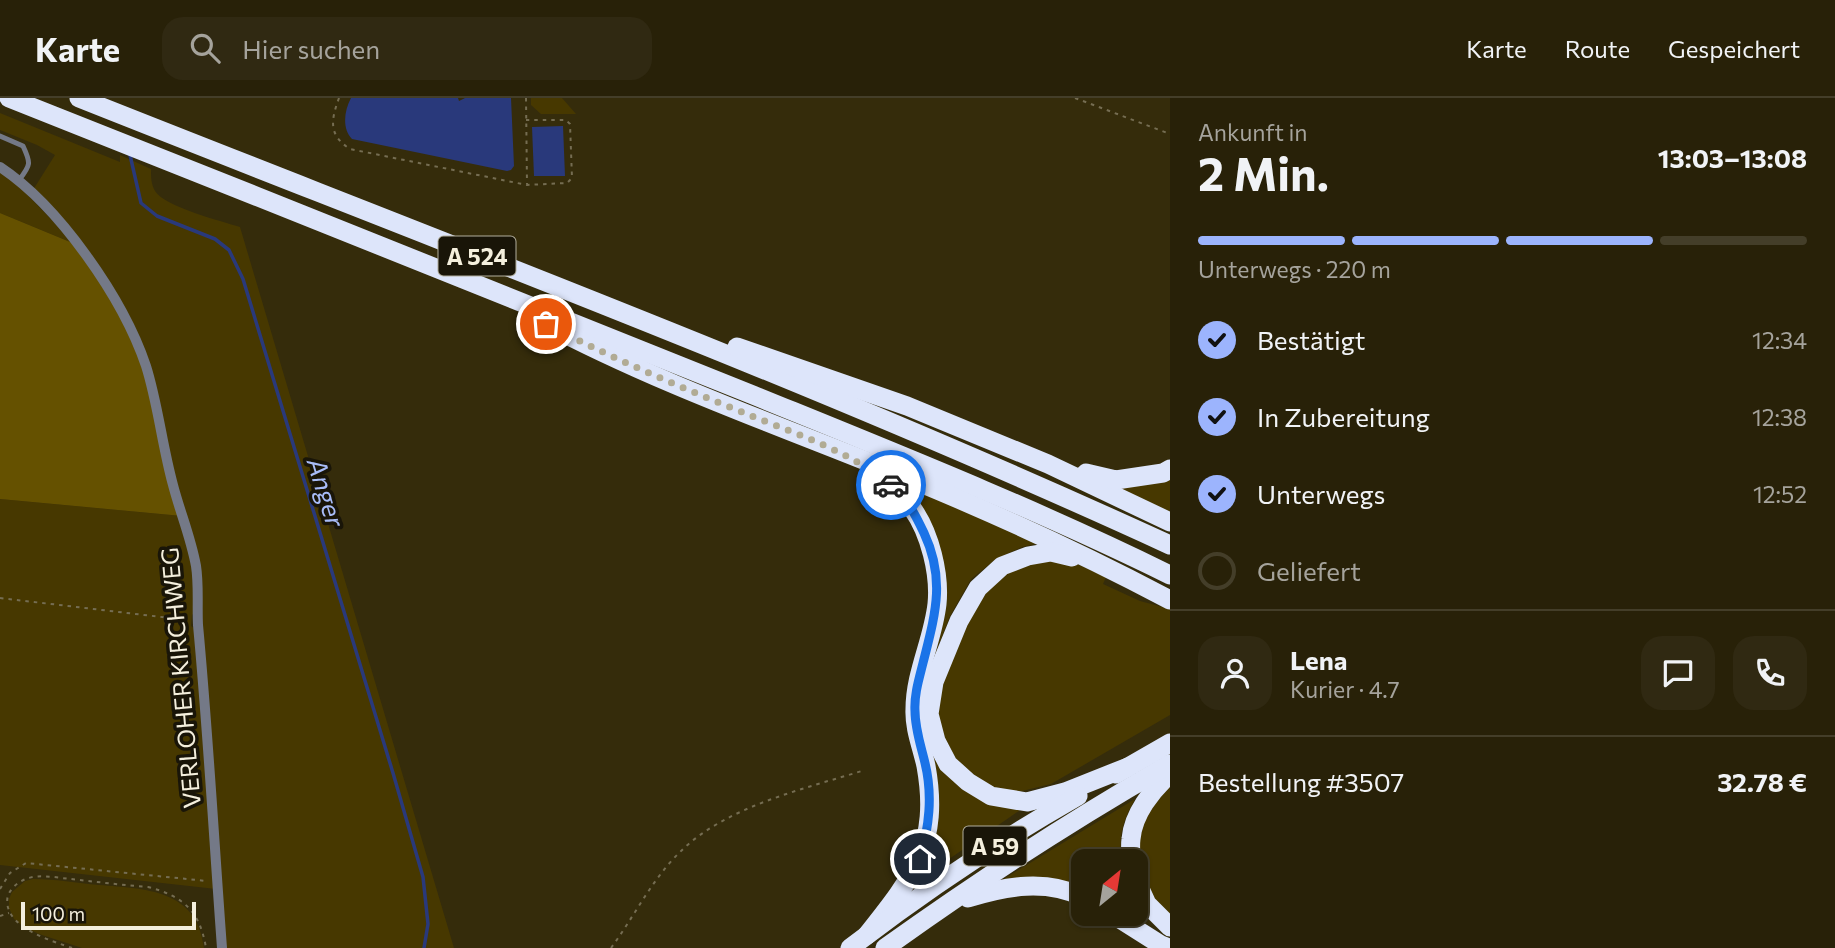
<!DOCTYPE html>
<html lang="de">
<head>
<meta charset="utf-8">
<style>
  :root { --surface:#282108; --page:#302912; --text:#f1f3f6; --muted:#a5a39c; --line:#443e29; --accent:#9cb4fd }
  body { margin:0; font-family:Commissioner,sans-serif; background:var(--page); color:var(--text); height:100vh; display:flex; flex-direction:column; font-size:26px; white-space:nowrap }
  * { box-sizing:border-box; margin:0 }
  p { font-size:23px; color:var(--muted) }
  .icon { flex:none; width:38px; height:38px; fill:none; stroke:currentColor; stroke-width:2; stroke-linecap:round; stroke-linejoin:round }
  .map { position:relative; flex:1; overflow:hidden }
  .panel { display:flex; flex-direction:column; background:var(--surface); width:665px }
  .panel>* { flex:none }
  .needle { width:46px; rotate:30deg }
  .buttons { position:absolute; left:1071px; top:751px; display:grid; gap:14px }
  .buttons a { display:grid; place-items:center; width:77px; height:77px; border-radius:14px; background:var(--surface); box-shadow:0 2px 5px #0004,0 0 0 2px var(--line); font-size:35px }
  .scale { position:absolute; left:21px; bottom:18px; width:175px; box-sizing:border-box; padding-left:7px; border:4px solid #f4efdd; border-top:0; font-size:19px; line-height:24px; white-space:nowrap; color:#f4efdd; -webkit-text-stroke:5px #191508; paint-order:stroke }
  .pin { position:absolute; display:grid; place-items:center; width:60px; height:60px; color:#fff; margin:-30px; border:4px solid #fff; border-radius:50%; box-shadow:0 2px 7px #0007 }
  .courier { position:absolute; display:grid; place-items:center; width:70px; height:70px; margin:-35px; border:5px solid #1a73e8; border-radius:50%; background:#fff; color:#222; box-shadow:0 2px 9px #0007 }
  .headline em { font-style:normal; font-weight:700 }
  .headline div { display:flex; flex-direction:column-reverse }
  .headline { display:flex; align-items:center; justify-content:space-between; height:119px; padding:0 28px }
  h1 { font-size:46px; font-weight:700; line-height:52px }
  .bar { display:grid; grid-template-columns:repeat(4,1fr); gap:10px 7px; align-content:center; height:84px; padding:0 28px }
  .bar i { height:9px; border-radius:5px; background:var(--line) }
  .bar .on { background:var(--accent) }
  .bar p { grid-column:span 4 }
  .line { display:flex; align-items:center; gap:18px; padding:0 28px; border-top:2px solid var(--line) }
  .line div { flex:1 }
  .round { display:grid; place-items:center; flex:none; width:74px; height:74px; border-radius:21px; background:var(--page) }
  ol { padding:0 28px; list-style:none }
  li { display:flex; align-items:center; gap:21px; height:77px }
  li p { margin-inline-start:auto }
  li .icon { padding:7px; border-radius:50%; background:var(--accent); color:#111; stroke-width:4 }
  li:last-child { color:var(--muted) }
  li i { width:38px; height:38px; border:4px solid var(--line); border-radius:50% }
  header { display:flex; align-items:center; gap:42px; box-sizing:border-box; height:98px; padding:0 35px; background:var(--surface); border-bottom:2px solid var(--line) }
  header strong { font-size:33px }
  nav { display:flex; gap:38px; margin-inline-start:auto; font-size:24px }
  .search { width:490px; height:63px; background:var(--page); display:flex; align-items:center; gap:18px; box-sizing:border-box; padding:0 24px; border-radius:21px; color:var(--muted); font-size:26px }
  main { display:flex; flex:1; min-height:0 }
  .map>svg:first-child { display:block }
  .green { fill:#473800 }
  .forest { fill:#655100 }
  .water { fill:#29397b }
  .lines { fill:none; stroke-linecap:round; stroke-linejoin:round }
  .stream { stroke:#29397b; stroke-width:3.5 }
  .path { stroke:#756d52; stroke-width:2; stroke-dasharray:3.5 5; stroke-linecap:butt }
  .service { stroke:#747987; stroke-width:5 }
  .minor { stroke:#747987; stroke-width:10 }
  .motorway { stroke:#dde5fa; stroke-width:19 }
  .done { stroke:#b1ab94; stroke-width:7; stroke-dasharray:0 12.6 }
  .route { stroke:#1a73e8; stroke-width:9 }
  .labels { text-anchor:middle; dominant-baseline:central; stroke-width:7; stroke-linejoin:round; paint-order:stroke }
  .shield { fill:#191508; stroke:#b2ae9d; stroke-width:2 }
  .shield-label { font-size:23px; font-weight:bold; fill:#f4efdd }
  .street-label { font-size:24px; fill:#f4efdd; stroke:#191508 }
  .water-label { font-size:26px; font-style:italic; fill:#a8bcf7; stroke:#191508 }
</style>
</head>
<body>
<header>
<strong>Karte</strong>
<div class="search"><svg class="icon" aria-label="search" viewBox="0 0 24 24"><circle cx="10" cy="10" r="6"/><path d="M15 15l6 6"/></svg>Hier suchen</div>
<nav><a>Karte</a><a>Route</a><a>Gespeichert</a></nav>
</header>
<main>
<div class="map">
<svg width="1170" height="850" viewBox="0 0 1170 850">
  <rect width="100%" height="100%" fill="#352c0b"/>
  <g class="green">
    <path d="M531 0H562L576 16H541L531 7Z"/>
    <path d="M0 15 120 64V57L151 71C151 79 151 86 155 93 165 109 221 123 240 129L454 850H224L198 472 138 243 33 92 55 57 37 47 0 32Z"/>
    <path d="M0 73 12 81 75 146 0 115Z"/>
    <path d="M1170 378V417L1110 387Z"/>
    <path d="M902 384 1043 444 1022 449 996 461 971 481 950 518 934 559 944 506Z"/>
    <path d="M0 401 182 418 191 449 196 513 192 517 191 528 195 531 216 791 0 767Z"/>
    <path d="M1051 461 1075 465 1106 479 1103 486 1140 503 1170 511V617L1051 686 1018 694 987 688 951 661 935 615 939 584 982 493 1005 473Z"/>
    <path d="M924 646 1026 708 910 788 924 763Z"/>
    <path d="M1170 681V823L1151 802 1137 770 1142 719Z"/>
    <path d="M1135 701C1123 723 1118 737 1122 763H1083V793L1002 782Z"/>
    <path d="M33 781C55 781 77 785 99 787 146 791 197 791 204 850H82L39 836 24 829 14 821 9 810V801L12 794 25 783Z"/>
  </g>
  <path class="forest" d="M0 115 75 146 103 188 136 246 182 418 0 401Z"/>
  <g class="water">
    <path d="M351 0H458L459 3 465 0H511L514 68 511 72 507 73 352 41C342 31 344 13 351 0Z"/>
    <path d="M563 28 565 78H534L532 29Z"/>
  </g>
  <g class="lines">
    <path class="stream" d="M130 57 141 105 157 118 215 141 229 152 243 181 393 675 423 779 428 826 424 850"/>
    <g class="path">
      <path d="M339 0C331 22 328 37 350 51L527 87 567 85 572 80 570 26 566 22H526"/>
      <path d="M526 0 527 86"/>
      <path d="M1075 0 1170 36"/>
      <path d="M0 500 187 522"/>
      <path d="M0 791 10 775 26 765 207 783"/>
      <path d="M0 818 9 815"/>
      <path d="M72 850C53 843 0 829 8 797 13 787 22 781 33 779 46 777 59 780 71 781 97 784 122 787 148 789 183 798 200 813 206 850"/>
      <path d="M611 850C634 819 652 781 680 754 726 708 804 691 865 672"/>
    </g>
    <path class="service" d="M0 38 23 48C31 65 31 67 19 82"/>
    <path class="minor" d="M0 69C59 108 123 200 146 268 158 306 162 347 173 387 180 414 191 440 196 468 199 487 197 507 198 527 208 634 214 742 222 850"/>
    <g class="motorway">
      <path d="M9 0C257 99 506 196 753 297 893 354 1034 410 1170 477"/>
      <path d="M79 0C444 145 813 283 1170 447"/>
      <path d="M542 224C672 293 813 339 949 397 1024 429 1098 464 1170 502"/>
      <path d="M737 249 907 308 1048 366 1170 424"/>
      <path d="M1086 375 1116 382 1163 375 1170 371"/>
      <path d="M1072 459 1051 454 1028 458 1002 468 978 490 959 523 934 584 929 616 936 643 948 666 968 684 991 698 1027 704 1065 694 1128 669"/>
      <path d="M1116 676 1170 645"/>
      <path d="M1131 763C1131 756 1130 748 1131 741 1133 716 1152 692 1170 676"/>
      <path d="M1136 782 1147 806 1170 829"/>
      <path d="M968 800C1006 788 1046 781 1083 799"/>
      <path d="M1112 816 1161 847 1169 850"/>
      <path d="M867 837C913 779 940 746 926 668 922 649 914 631 915 611 915 575 933 542 937 506 940 476 930 435 912 410 902 395 887 384 873 373"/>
      <path d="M850 850C923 794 999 743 1078 698"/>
      <path d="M885 850C977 784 1072 722 1170 666"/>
    </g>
  </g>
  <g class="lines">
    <path class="done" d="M546 226C610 259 675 287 742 314 793 335 848 352 891 387"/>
    <path class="route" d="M891 387C907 400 915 416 924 435 946 482 935 517 923 565 919 581 914 597 915 613 915 631 921 648 925 665 933 698 929 729 920 761"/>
  </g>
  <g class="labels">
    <g class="shield">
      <rect x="438.5" y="138.5" width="77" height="39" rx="5"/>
      <rect x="963.5" y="728.5" width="63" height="39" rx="5"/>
    </g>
    <g class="shield-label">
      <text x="477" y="158">A 524</text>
      <text x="995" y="748">A 59</text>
    </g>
    <g class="street-label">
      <text transform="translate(180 580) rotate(-95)">VERLOHER KIRCHWEG</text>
    </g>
    <g class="water-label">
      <text transform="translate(327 394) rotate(73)">Anger</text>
    </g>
  </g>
</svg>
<div class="buttons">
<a><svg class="needle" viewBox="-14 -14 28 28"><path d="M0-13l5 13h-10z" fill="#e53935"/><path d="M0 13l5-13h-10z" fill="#a5a39c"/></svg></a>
</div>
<div class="scale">100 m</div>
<div class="pin" style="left:546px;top:226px;background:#ea580c"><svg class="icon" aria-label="bag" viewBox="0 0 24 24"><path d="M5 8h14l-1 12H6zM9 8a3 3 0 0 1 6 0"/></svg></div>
<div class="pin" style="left:920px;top:761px;background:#1f2937"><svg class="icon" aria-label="home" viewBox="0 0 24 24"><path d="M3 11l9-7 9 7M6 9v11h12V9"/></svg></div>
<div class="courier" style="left:891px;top:387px"><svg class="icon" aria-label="car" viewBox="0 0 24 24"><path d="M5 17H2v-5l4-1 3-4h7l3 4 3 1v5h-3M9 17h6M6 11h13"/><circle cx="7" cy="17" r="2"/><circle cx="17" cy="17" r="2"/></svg></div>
</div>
<section class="panel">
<div class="headline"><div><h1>2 Min.</h1><p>Ankunft in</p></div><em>13:03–13:08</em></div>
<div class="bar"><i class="on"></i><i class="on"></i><i class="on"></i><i></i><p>Unterwegs · 220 m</p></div>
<ol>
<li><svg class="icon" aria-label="check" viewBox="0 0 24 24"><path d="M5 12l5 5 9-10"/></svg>Bestätigt<p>12:34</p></li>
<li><svg class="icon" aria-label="check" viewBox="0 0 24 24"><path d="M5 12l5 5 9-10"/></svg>In Zubereitung<p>12:38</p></li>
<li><svg class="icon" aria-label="check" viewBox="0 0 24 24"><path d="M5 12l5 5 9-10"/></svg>Unterwegs<p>12:52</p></li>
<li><i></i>Geliefert</li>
</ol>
<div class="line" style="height:126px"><a class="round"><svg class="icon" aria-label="person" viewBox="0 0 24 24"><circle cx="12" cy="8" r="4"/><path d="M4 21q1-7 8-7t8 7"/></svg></a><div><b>Lena</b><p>Kurier · 4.7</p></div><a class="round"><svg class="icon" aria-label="chat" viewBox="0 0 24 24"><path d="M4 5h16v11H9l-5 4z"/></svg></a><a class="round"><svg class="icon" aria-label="phone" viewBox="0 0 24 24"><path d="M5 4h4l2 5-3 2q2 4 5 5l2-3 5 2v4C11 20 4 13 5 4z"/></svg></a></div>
<div class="line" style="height:91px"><div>Bestellung #3507</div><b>32.78 €</b></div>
</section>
</main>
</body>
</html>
